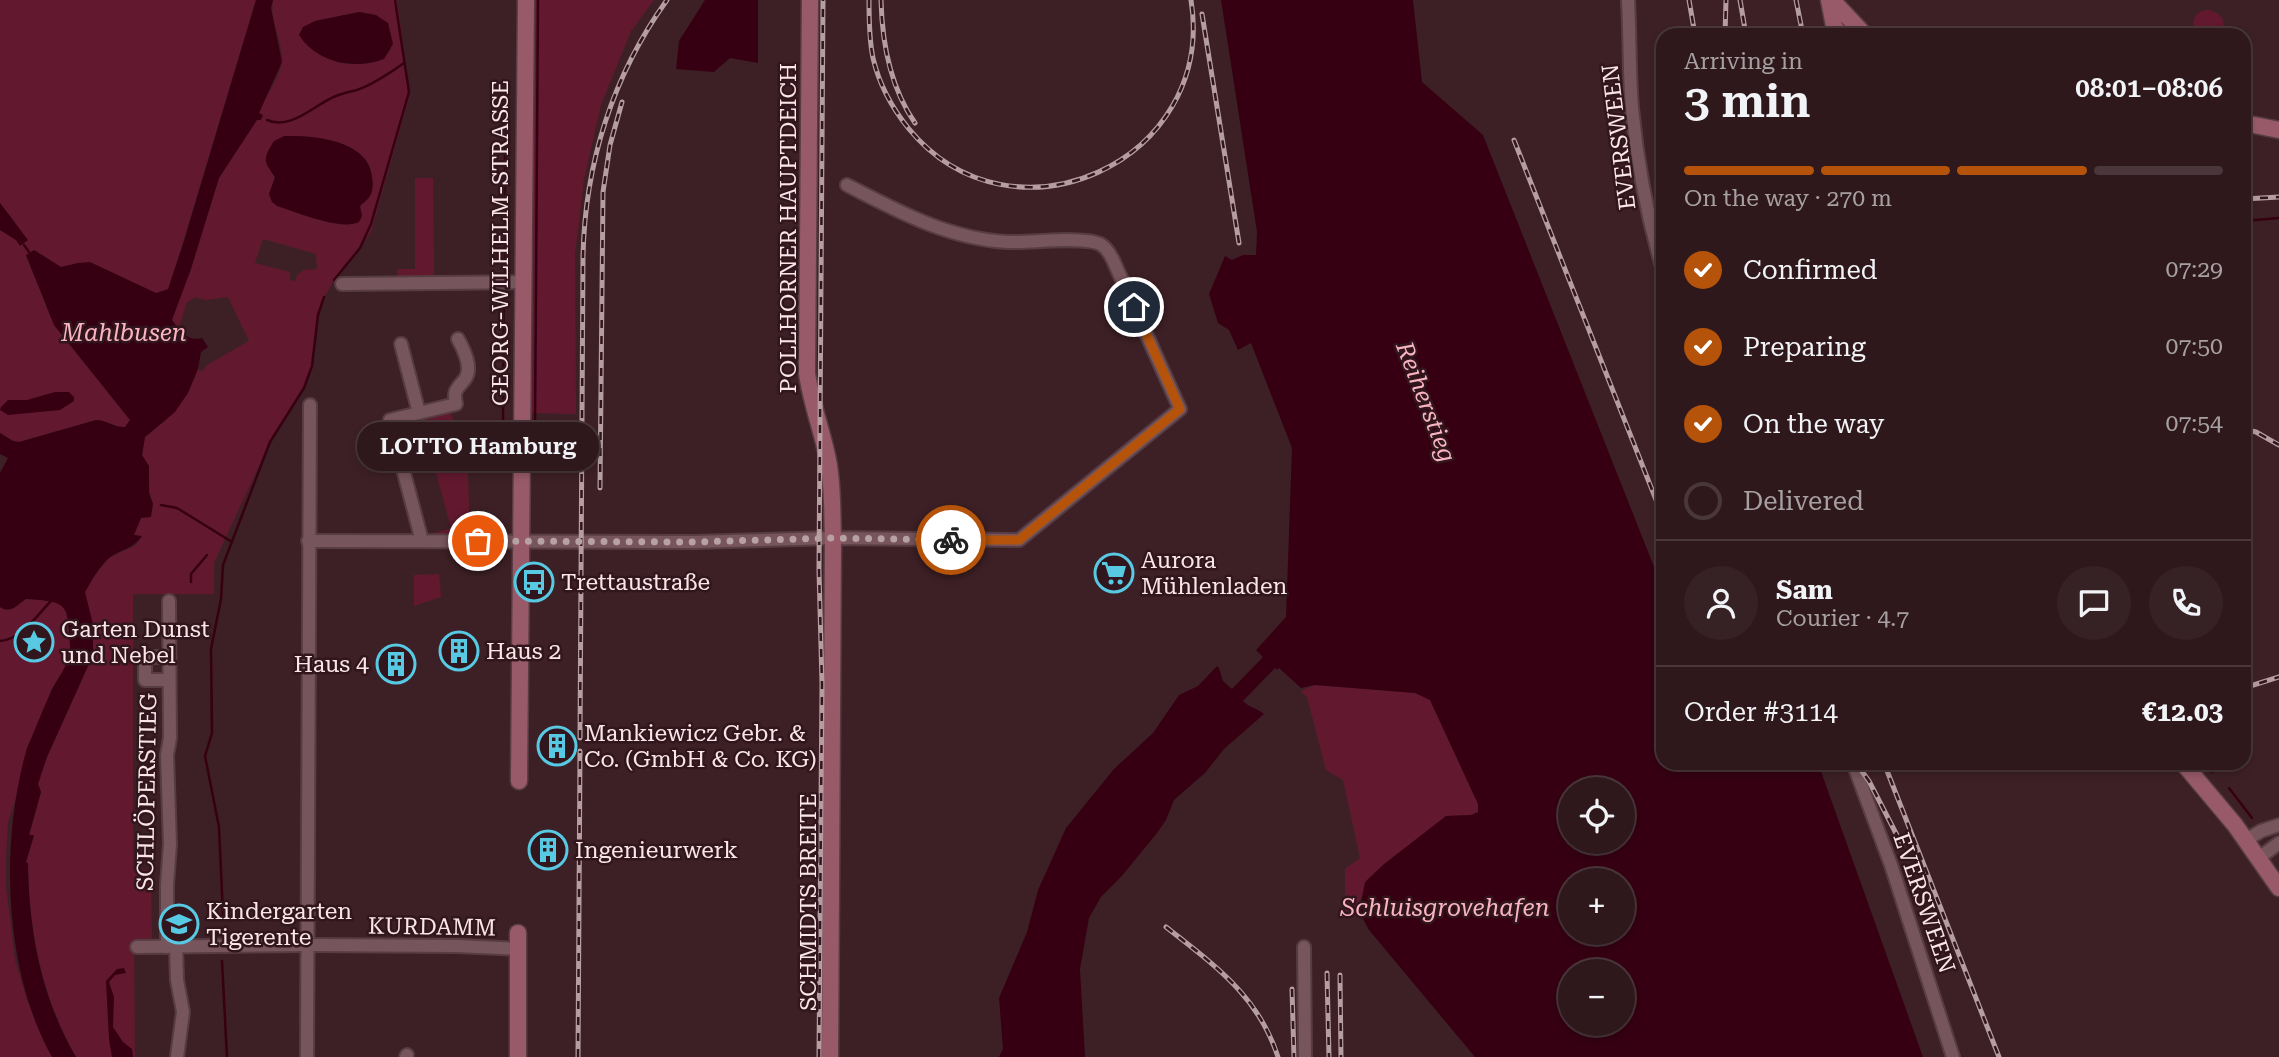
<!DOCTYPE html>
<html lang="en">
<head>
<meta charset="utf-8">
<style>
  :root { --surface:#2e181c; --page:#362125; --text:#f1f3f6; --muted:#a7a0a3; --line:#49373b; --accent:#b45309 }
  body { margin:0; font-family:"Roboto Serif",serif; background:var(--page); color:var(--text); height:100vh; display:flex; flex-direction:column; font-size:26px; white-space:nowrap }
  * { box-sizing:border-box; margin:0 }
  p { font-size:23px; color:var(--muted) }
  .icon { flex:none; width:38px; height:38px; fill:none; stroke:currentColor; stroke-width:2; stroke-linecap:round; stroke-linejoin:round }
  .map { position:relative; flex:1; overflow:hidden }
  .sheet { position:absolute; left:1656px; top:28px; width:595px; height:742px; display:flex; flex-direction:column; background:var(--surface); border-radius:21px; box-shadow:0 4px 10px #0003,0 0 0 2px var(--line) }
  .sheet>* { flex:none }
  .controls { position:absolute; left:1558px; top:777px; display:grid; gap:14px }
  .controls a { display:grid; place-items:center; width:77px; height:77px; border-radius:50%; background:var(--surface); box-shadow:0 4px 10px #0003,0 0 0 2px var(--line); font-size:35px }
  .pin { position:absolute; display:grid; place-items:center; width:60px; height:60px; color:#fff; margin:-30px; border:4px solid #fff; border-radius:50%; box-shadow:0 2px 7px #0007 }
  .courier { position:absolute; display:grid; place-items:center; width:70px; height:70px; margin:-35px; border:5px solid #b45309; border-radius:50%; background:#fff; color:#222; box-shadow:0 2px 9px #0007 }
  .bubble { position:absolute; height:49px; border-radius:24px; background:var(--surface); box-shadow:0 4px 10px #0003,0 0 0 2px var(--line); font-size:23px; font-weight:600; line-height:49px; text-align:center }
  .summary em { font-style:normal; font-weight:600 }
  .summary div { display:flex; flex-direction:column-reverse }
  .summary { display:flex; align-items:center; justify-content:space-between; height:119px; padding:0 28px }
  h1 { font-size:46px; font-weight:600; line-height:52px }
  .bar { display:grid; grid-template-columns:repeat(4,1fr); gap:10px 7px; align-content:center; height:84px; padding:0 28px }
  .bar i { height:9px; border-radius:5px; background:var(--line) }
  .bar .selected { background:var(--accent) }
  .bar p { grid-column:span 4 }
  .line { display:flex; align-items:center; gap:18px; padding:0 28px; border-top:2px solid var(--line) }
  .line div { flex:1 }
  .round { display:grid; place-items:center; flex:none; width:74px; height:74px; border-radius:37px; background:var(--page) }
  ol { padding:0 28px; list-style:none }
  li { display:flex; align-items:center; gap:21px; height:77px }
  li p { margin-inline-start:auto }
  li .icon { padding:7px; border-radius:50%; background:var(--accent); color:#fff; stroke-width:4 }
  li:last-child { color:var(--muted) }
  li i { width:38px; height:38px; border:4px solid var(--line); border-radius:50% }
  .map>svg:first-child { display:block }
  .green { fill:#621930; fill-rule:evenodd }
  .water { fill:#360012; fill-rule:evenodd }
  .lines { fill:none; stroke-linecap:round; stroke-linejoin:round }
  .stream { stroke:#360012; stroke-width:2.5 }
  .street-casing { stroke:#573d43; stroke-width:16 }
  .secondary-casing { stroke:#573d43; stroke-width:19 }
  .street { stroke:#77555c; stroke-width:12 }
  .secondary { stroke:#985a69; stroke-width:16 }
  .rail-casing { stroke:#b59da2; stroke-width:5 }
  .rail { stroke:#32161d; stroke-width:2.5; stroke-dasharray:8; stroke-linecap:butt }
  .done { stroke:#b8a1a5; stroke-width:7; stroke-dasharray:0 12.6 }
  .route { stroke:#b45309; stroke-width:9 }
  .labels { text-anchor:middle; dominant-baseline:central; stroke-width:5; stroke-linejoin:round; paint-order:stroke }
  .street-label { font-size:23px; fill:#fae6e9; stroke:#32161d }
  .poi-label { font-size:23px; fill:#fae6e9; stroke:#32161d; text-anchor:start }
  .water-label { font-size:24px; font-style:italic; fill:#fab4c1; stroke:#32161d }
</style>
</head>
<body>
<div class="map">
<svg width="2279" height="1057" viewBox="0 0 2279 1057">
  <rect width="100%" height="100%" fill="#3d2026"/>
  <g class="green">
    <path d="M0 0H256L174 272 188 277 219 178 257 120 261 119 263 115 259 113C265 95 280 79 282 61 283 41 269 21 273 0H397L410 94 371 232 360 248 334 280 322 301 318 315 312 366 304 388 270 442 214 563V594H133V870H151L152 942H134L135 1057H76C42 997 29 932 28 863H26L34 836H29L41 792 38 784 47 757 93 655 85 592 95 575 109 558 136 545 142 536 134 535 141 517 153 504C146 485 154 473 142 455L145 437 165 421 188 393 198 369 202 372 207 365 249 341 228 297 205 300 196 297 187 302 179 327 172 320 171 300 91 263H78L61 267 34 250 26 256 54 325 130 420 125 427C114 427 106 420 96 420L19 442 13 441 0 433V230L16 240 15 222 0 203ZM359 12 376 15 391 49C380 68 357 64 338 63L315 21ZM284 136C314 136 368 139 372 177 373 182 373 189 371 194 369 199 363 203 360 207L362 216 359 222C340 231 297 212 277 206L273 202 269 194 274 182V174ZM263 239 316 254 317 269 304 270 297 275 295 281 290 280V272L255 263Z"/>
    <path d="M535 0H654L631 31 601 105 584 179 575 255 576 414 532 413Z"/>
    <path d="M2209 10C2223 14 2228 23 2219 35L2210 31 2197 32 2193 26C2193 15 2199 10 2209 10Z"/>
    <path d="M415 178H433L434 277 397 278V269H415Z"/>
    <path d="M450 413 467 443 470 535 431 534 451 528 422 421Z"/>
    <path d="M439 574 441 597 414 606V575Z"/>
    <path d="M25 598 51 601 63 605 66 610 71 649 65 669 51 690 8 822 6 857V887L15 960 27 1000 52 1057H0V607C10 614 17 605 25 598Z"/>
    <path d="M1315 685 1416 693 1430 700 1478 804V812L1471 815 1446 816 1360 899 1359 912 1345 911V869L1360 858 1343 780 1326 770 1307 697 1301 691Z"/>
  </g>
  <g class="water">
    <path d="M256 0H273L271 8 282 62 259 113 263 115 261 120H257L219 178 191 269 172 320C179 331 188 342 202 338L208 347 201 352 198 369 188 393 175 412 145 437 142 455 149 466V493L153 504 151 517 141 518 134 535 142 536C132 550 121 549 109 558 99 567 92 580 85 592L93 624V655L47 757 38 784 41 792 29 835H34L26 862 28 863C29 932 41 997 76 1057H52C3 970 0 841 27 748 35 730 42 711 50 694 57 677 71 665 70 645 68 602 67 602 26 599 17 605 11 614 0 607V473L8 458 0 454V433L13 441 19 442 96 420C106 420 115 428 125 427L130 420 54 325 26 255 34 250 61 267 78 263 90 262 156 293 168 289 183 244Z"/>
    <path d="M705 0H758V63L730 58 714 72 676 69 679 41Z"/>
    <path d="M1221 0H1413L1422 82 1483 135 1662 587V763H1818L1923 1057H1475L1369 930 1359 912 1365 882 1384 864 1446 816 1471 815 1478 812V804L1430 700 1415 693 1315 685 1301 688 1279 668 1277 670 1275 668 1243 701C1250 708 1257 708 1264 714L1224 749 1205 773 1174 800 1166 820 1157 833 1121 877 1101 897 1089 918 1080 969 1085 1057H999L1003 1049 999 998 1027 932 1038 890 1066 828 1114 769 1153 733 1179 695 1198 686 1217 666 1219 668 1223 681 1232 689 1263 657 1256 650 1286 617 1292 448 1251 343 1238 350 1229 330 1218 323 1209 294 1225 256 1232 260 1243 255H1256L1257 232ZM1570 789H1622V842H1570ZM1570 880H1622V933H1570ZM1570 971H1622V1024H1570Z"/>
    <path d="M359 12 376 15 388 23 393 44 384 59C354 70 317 63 299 35L303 27 315 21Z"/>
    <path d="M284 136C313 135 369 140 372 177 373 182 373 189 371 194 369 199 363 203 360 206L362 216 359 222C340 231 297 212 277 206L272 202 269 194 275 177C264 161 262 160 274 141Z"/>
    <path d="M0 203 28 240 20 246 16 240 0 230Z"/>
    <path d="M55 392H69L74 397V401L60 410 8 415 0 410 1 407 8 400H27Z"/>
    <path d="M124 968 126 973 115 975 109 982 114 997 113 1027 123 1042 132 1049 133 1057H112L109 1039 106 981 117 969Z"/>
  </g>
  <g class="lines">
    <g class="stream">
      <path d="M267 120C291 131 315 104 336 96 343 93 350 92 357 90 374 84 390 73 404 63"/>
      <path d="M2244 221 2279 218"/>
      <path d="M24 245 29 252"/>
      <path d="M505 274V138"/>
      <path d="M334 280 360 248 371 224 409 92 395 0"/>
      <path d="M503 420 504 293"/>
      <path d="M535 429 538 0"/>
      <path d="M161 505 177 508 232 542"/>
      <path d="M191 582V574L207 555"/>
      <path d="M0 641C21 640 37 615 51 601"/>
      <path d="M2205 763 2212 772"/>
      <path d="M2229 788 2252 818"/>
      <path d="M223 915 219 827 205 756 212 733 211 649 221 599 223 565 270 442 304 388 312 366 318 315 324 297"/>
      <path d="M222 961 227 1057"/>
    </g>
    <defs>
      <g id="street">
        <path d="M1628 0C1630 36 1629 72 1632 108 1637 161 1647 215 1662 267"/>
        <path d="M342 284 523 282"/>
        <path d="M401 344 419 413"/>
        <path d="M308 541 694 542 833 538 1019 540 1180 409 1113 260C1110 254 1106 247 1100 244 1084 236 1029 243 1008 242 949 239 899 212 847 185"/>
        <path d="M422 541 390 420 456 404C453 390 457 389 465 379 473 368 464 350 458 339"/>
        <path d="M169 657H145V680H169"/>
        <path d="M1853 763 1891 865 1953 1057"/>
        <path d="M2246 840 2261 831 2279 825"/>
        <path d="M2259 858 2279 843"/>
        <path d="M176 946 177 980 183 1012 177 1057"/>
        <path d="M137 947 307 945 457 946 518 949"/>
        <path d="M167 947V885L170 844 167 755 170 738 169 601"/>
        <path d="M1304 947 1305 1057"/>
        <path d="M307 1057 310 405"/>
        <path d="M406 1057 407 1055"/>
      </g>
      <g id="secondary">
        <path d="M810 0 807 373C811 403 822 430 828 460 833 485 832 512 833 538L830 1057"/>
        <path d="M1829 0 1834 26 1839 35"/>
        <path d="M1832 0 1863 33"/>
        <path d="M2244 123 2279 130"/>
        <path d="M2183 763 2235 825 2279 888"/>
        <path d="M519 781 526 0"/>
        <path d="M518 1057V933"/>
      </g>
    </defs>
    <use href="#street" class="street-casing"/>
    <use href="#secondary" class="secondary-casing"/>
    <use href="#street" class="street"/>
    <use href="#secondary" class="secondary"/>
    <defs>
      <g id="rail">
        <path d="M869 0C869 19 869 39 873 58 879 84 892 108 909 129 1012 254 1217 162 1191 0"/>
        <path d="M881 0C882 43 890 87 915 123"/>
        <path d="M1689 0 1695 35"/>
        <path d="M1740 0 1746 35"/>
        <path d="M1796 0 1803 35"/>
        <path d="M1202 14 1239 243"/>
        <path d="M1725 35 1726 0"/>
        <path d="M1514 140 1662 515"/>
        <path d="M2244 199 2279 197"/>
        <path d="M2244 429 2256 432 2279 445"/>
        <path d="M600 488 603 192 610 145 622 102"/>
        <path d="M2244 688 2279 677"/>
        <path d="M580 738 583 256C585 163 613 75 667 0"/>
        <path d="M1856 763 1869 781 1902 845"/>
        <path d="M1884 763 1999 1057"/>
        <path d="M1166 927C1214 965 1258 995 1278 1057"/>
        <path d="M1327 973 1329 1057"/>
        <path d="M1340 975 1341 1057"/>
        <path d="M1292 989 1294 1057"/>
        <path d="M578 1057 580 751"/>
        <path d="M819 1057 822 684 819 570 823 0"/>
      </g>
    </defs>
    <use href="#rail" class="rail-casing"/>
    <use href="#rail" class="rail"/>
  </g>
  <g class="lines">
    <path class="done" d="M478 541 694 542 833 538 951 540"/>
    <path class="route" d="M951 540H1019L1180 409 1134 307"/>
  </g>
  <defs>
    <symbol id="supermarket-ring" viewBox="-11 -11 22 22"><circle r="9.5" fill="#32161d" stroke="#58c9e3" stroke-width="1.5"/><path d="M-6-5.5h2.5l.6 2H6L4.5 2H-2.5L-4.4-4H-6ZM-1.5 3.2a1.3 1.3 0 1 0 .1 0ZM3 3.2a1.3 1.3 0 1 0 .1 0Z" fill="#58c9e3"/></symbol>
    <symbol id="bus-ring" viewBox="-11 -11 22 22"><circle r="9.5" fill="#32161d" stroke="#58c9e3" stroke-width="1.5"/><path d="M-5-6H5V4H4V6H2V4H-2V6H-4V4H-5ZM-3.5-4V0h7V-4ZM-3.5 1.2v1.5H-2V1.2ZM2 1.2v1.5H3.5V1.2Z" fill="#58c9e3"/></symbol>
    <symbol id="sight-ring" viewBox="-11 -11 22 22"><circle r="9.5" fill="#32161d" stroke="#58c9e3" stroke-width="1.5"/><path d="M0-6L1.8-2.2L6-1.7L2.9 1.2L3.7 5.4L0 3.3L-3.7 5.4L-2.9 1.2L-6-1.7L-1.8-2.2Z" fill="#58c9e3"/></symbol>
    <symbol id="building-ring" viewBox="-11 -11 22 22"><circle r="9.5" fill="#32161d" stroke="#58c9e3" stroke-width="1.5"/><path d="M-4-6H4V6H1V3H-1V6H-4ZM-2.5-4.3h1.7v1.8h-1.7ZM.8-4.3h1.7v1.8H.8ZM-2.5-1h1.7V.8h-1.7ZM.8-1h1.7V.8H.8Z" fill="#58c9e3"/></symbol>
    <symbol id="school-ring" viewBox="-11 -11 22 22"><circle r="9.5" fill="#32161d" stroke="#58c9e3" stroke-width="1.5"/><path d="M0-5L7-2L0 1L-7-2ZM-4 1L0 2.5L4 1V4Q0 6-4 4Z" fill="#58c9e3"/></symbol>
  </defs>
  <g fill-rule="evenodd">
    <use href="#supermarket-ring" x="1092" y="551" width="44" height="44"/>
    <use href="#bus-ring" x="512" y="560" width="44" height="44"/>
    <use href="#sight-ring" x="12" y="620" width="44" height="44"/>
    <use href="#building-ring" x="437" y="629" width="44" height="44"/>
    <use href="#building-ring" x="374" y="642" width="44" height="44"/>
    <use href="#building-ring" x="535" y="724" width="44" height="44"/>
    <use href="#building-ring" x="526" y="828" width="44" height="44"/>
    <use href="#school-ring" x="157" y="902" width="44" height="44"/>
  </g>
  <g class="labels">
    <g class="street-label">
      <text transform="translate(1619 137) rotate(-97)">EVERSWEEN</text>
      <text transform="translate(788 228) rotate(-90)">POLLHORNER HAUPTDEICH</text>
      <text transform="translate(500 243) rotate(-90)">GEORG-WILHELM-STRASSE</text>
      <text transform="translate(147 792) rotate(-89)">SCHLÖPERSTIEG</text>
      <text transform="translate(808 902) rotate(-90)">SCHMIDTS BREITE</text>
      <text transform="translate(1924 903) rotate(71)">EVERSWEEN</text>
      <text transform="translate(432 927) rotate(1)">KURDAMM</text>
    </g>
    <g class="poi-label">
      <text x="1141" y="560">Aurora<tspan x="1141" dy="26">Mühlenladen</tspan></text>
      <text x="561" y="582">Trettaustraße</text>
      <text x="61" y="629">Garten Dunst<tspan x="61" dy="26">und Nebel</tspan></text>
      <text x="486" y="651">Haus 2</text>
      <text x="369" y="664" text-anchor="end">Haus 4</text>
      <text x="584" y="733">Mankiewicz Gebr. &amp;<tspan x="584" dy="26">Co. (GmbH &amp; Co. KG)</tspan></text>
      <text x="575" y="850">Ingenieurwerk</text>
      <text x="206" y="911">Kindergarten<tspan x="206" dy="26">Tigerente</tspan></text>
    </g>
    <g class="water-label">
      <text x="124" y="333">Mahlbusen</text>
      <text transform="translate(1426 402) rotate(69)">Reiherstieg</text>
      <text x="1445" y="908">Schluisgrovehafen</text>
    </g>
  </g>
</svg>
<div class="controls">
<a><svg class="icon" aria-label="locate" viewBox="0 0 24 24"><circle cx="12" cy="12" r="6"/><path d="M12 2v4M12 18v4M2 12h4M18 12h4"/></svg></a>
<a>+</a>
<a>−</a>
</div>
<div class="pin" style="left:478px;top:541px;background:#ea580c"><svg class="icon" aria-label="bag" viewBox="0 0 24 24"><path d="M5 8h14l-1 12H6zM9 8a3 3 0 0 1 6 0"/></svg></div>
<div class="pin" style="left:1134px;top:307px;background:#1f2937"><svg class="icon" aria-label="home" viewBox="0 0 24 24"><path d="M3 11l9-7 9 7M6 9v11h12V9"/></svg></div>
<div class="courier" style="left:951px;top:540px"><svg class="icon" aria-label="bike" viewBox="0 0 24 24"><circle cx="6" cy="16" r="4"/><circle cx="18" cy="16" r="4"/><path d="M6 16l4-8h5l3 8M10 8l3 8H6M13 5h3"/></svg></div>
<div class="bubble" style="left:357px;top:422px;width:242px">LOTTO Hamburg</div>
<section class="sheet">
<div class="summary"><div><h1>3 min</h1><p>Arriving in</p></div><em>08:01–08:06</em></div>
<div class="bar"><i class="selected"></i><i class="selected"></i><i class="selected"></i><i></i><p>On the way · 270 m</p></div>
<ol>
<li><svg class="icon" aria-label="check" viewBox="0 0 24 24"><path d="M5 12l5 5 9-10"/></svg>Confirmed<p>07:29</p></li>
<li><svg class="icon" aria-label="check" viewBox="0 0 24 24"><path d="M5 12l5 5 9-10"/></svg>Preparing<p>07:50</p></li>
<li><svg class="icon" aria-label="check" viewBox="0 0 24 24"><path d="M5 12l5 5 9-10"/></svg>On the way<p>07:54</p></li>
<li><i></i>Delivered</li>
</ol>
<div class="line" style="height:126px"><a class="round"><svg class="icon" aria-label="person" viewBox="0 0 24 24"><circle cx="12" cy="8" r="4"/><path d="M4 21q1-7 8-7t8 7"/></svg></a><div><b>Sam</b><p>Courier · 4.7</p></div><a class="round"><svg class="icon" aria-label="chat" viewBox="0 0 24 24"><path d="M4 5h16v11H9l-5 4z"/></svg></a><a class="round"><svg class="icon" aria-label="phone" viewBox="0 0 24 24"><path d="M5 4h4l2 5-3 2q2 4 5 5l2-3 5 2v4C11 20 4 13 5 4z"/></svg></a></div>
<div class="line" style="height:91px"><div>Order #3114</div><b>€12.03</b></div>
</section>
</div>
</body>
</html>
